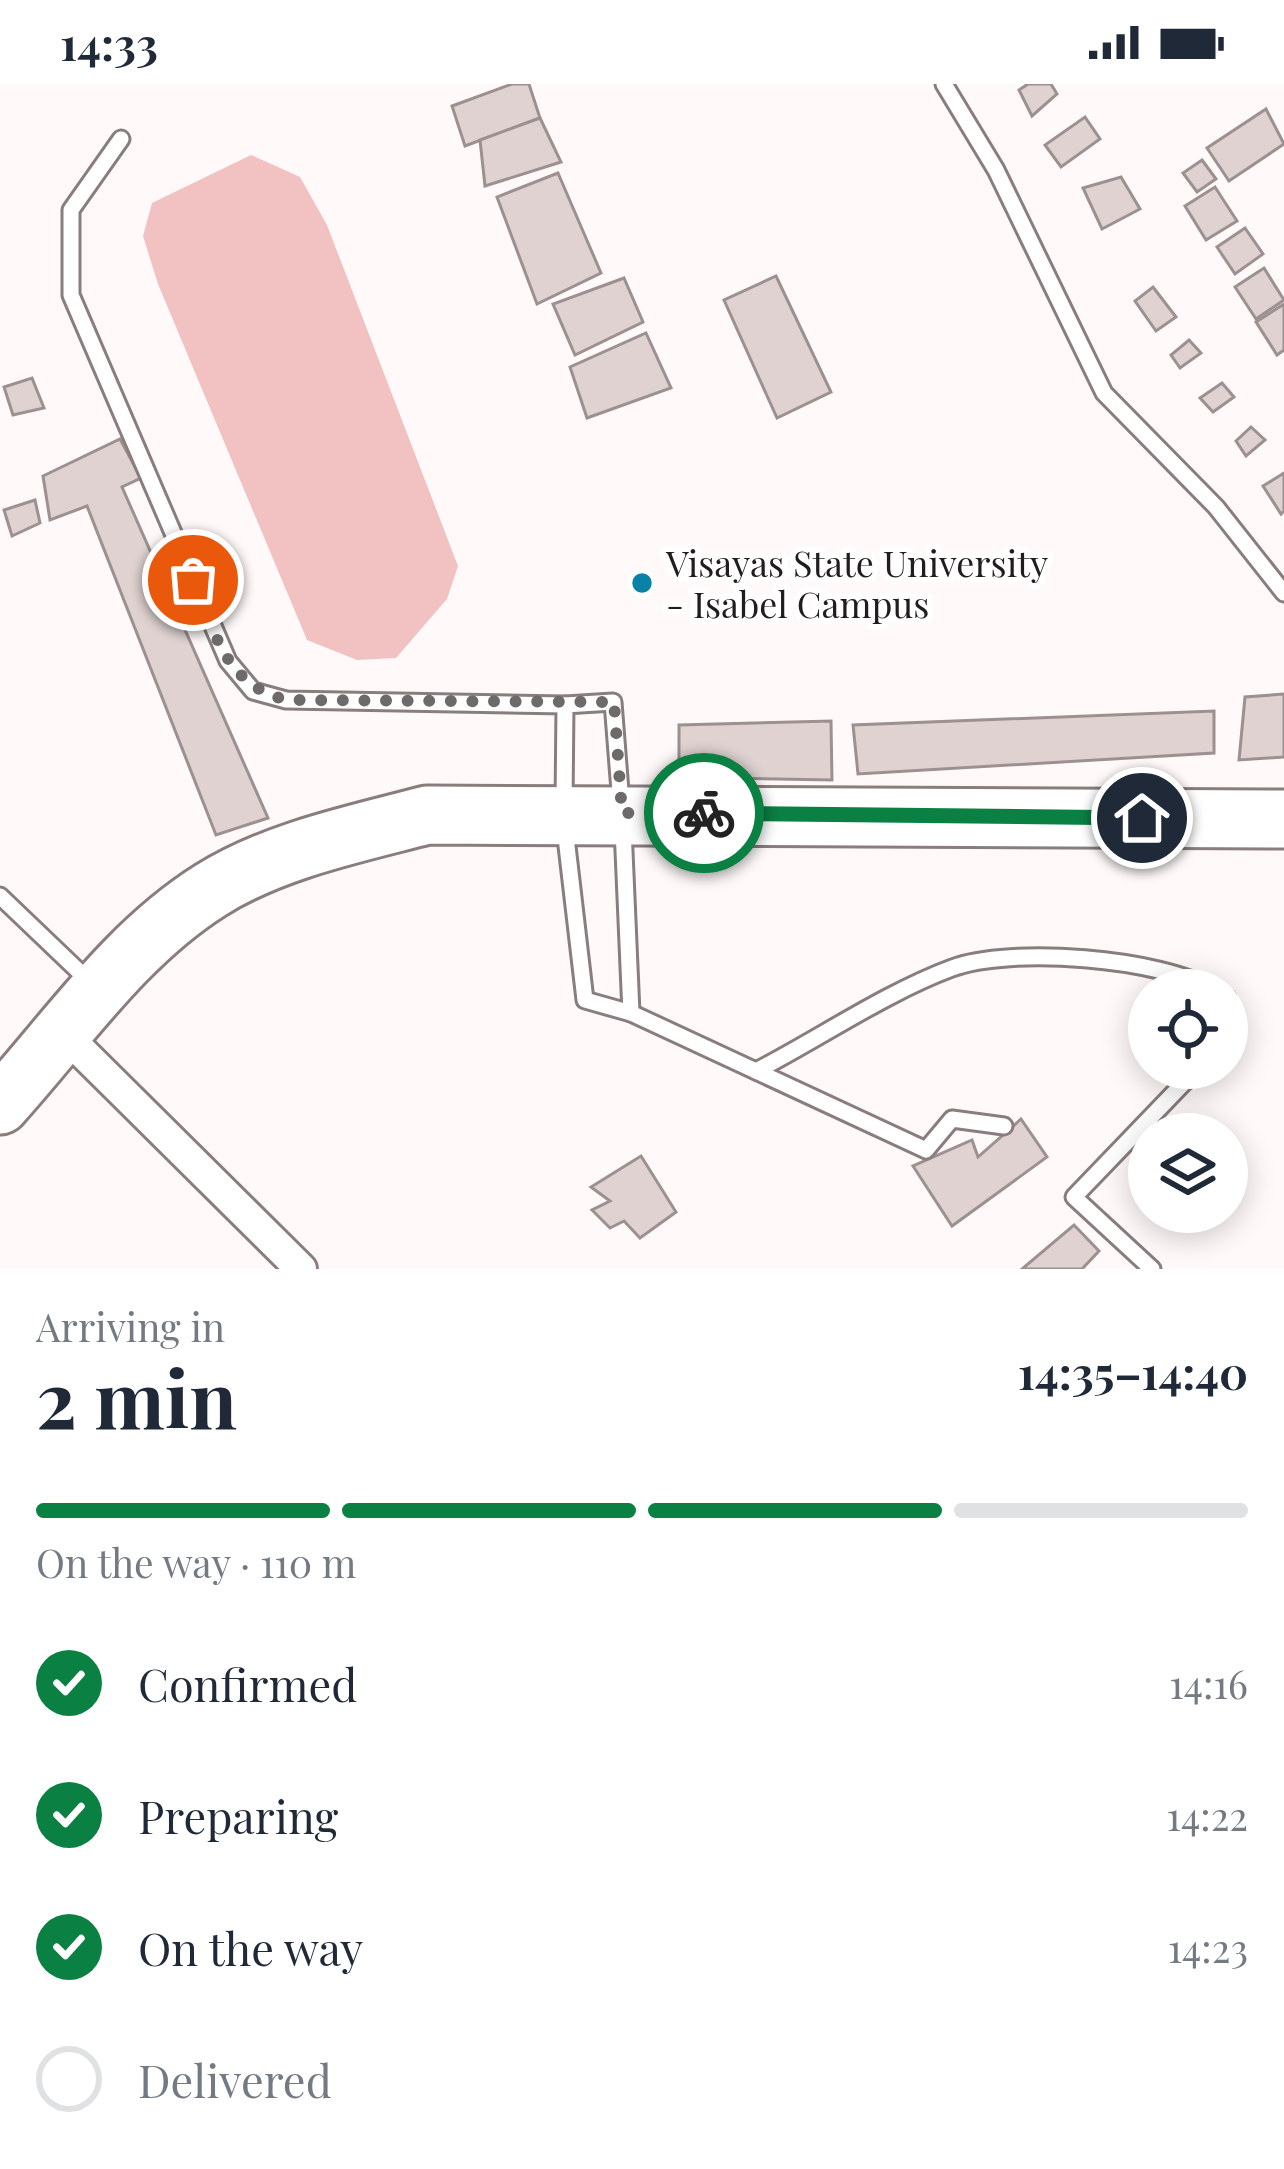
<!DOCTYPE html>
<html lang="en">
<head>
<meta charset="utf-8">
<style>
  :root { --surface:#fff; --page:#f6f6f7; --text:#1f2937; --muted:#747a83; --line:#e0e1e3; --accent:#0b8043 }
  body { margin:0; font-family:"Playfair Display",serif; background:var(--page); color:var(--text); height:100vh; display:flex; flex-direction:column; font-size:45px; white-space:nowrap }
  * { box-sizing:border-box; margin:0 }
  p { font-size:39px; color:var(--muted) }
  .icon { flex:none; width:66px; height:66px; fill:none; stroke:currentColor; stroke-width:2; stroke-linecap:round; stroke-linejoin:round }
  .map { position:relative; height:1185px; overflow:hidden }
  .panel { display:flex; flex-direction:column; background:var(--surface); flex:1 }
  .panel>* { flex:none }
  .buttons { position:absolute; left:1128px; top:885px; display:grid; gap:24px }
  .buttons a { display:grid; place-items:center; width:120px; height:120px; border-radius:50%; background:var(--surface); box-shadow:0 6px 30px #0003; font-size:60px }
  .pin { position:absolute; display:grid; place-items:center; width:102px; height:102px; color:#fff; margin:-51px; border:6px solid #fff; border-radius:50%; box-shadow:0 3px 12px #0007 }
  .courier { position:absolute; display:grid; place-items:center; width:120px; height:120px; margin:-60px; border:9px solid #0b8043; border-radius:50%; background:#fff; color:#222; box-shadow:0 3px 15px #0007 }
  .head em { font-style:normal; font-weight:700 }
  .head div { display:flex; flex-direction:column-reverse }
  .head { display:flex; align-items:center; justify-content:space-between; height:204px; padding:0 36px }
  h1 { font-size:78px; font-weight:700; line-height:90px }
  .bar { display:grid; grid-template-columns:repeat(4,1fr); gap:18px 12px; align-content:center; height:144px; padding:0 36px }
  .bar i { height:15px; border-radius:9px; background:var(--line) }
  .bar .on { background:var(--accent) }
  .bar p { grid-column:span 4 }
  ol { padding:0 36px; list-style:none }
  li { display:flex; align-items:center; gap:36px; height:132px }
  li p { margin-inline-start:auto }
  li .icon { padding:12px; border-radius:50%; background:var(--accent); color:#fff; stroke-width:4 }
  li:last-child { color:var(--muted) }
  li i { width:66px; height:66px; border:6px solid var(--line); border-radius:50% }
  .status { display:flex; justify-content:space-between; align-items:center; height:84px; padding:0 60px; background:var(--surface); direction:ltr }
  .status svg { height:33px; fill:currentColor }
  .map>svg:first-child { display:block }
  .green { fill:#f2c1c1 }
  .building { fill:#dfd2d1; stroke:#9c9090; stroke-width:3 }
  .lines { fill:none; stroke-linecap:round; stroke-linejoin:round }
  .lane-casing { stroke:#897d7d; stroke-width:21 }
  .street-casing { stroke:#897d7d; stroke-width:36 }
  .highway-casing { stroke:#897d7d; stroke-width:63 }
  .lane { stroke:#fff; stroke-width:15 }
  .street { stroke:#fff; stroke-width:30 }
  .highway { stroke:#fff; stroke-width:57 }
  .done { stroke:#6f6a6a; stroke-width:12; stroke-dasharray:0 21.6 }
  .route { stroke:#0b8043; stroke-width:15 }
  .poi-dot { fill:#0a81a7; stroke:#fff; stroke-width:4.5 }
  .labels { text-anchor:middle; dominant-baseline:central; stroke-width:12; stroke-linejoin:round; paint-order:stroke }
  .poi-label { font-size:36px; fill:#221d1d; stroke:#fff; text-anchor:start }
</style>
</head>
<body>
<div class="status"><b>14:33</b><svg viewBox="0 0 49 12"><path d="M0 12V9h3v3zM5 12V6h3v6zM10 12V3h3v9zM15 12V0h3v12zM26 1h20v11H26zM47 4h2v5h-2z"/></svg></div>
<div class="map">
<svg width="1284" height="1185" viewBox="0 0 1284 1185">
  <rect width="100%" height="100%" fill="#fffaf9"/>
  <path class="green" d="M251 71 300 93 327 141 458 482 447 515 396 574 357 576 307 556 158 200 143 152 152 119Z"/>
  <g class="building">
    <path d="M512 0H529L540 34 465 62 452 22Z"/>
    <path d="M1028 0H1051L1057 10 1032 32 1019 6Z"/>
    <path d="M1266 25 1284 60 1229 97 1207 64Z"/>
    <path d="M1085 33 1100 55 1061 83 1045 61Z"/>
    <path d="M540 34 561 78 485 102 480 56Z"/>
    <path d="M1202 76 1216 95 1197 108 1183 89Z"/>
    <path d="M558 89 601 189 537 220 497 113Z"/>
    <path d="M1121 93 1140 125 1102 145 1083 104Z"/>
    <path d="M1215 103 1237 137 1206 156 1185 122Z"/>
    <path d="M1245 144 1263 170 1235 190 1217 163Z"/>
    <path d="M1264 184 1284 216 1256 235 1235 203Z"/>
    <path d="M776 192 831 308 777 334 724 216Z"/>
    <path d="M624 194 643 238 575 271 553 220Z"/>
    <path d="M1153 203 1176 233 1156 247 1135 217Z"/>
    <path d="M1284 220V266L1277 271 1256 238Z"/>
    <path d="M646 249 671 304 587 334 570 283Z"/>
    <path d="M1189 256 1201 269 1180 284 1171 271Z"/>
    <path d="M32 294 44 324 13 331 4 303Z"/>
    <path d="M1222 299 1234 313 1213 328 1200 314Z"/>
    <path d="M1251 343 1265 356 1246 372 1236 357Z"/>
    <path d="M120 355 141 394 122 403 268 734 216 751 87 422 50 436 43 392Z"/>
    <path d="M1284 389V427L1281 430 1263 402Z"/>
    <path d="M35 416 40 439 12 452 4 426Z"/>
    <path d="M1284 610V673L1239 676 1245 613Z"/>
    <path d="M1214 627V669L858 690 853 641Z"/>
    <path d="M831 637 832 696 679 693V641Z"/>
    <path d="M1021 1035 1047 1073 952 1142 913 1082 972 1056 978 1073Z"/>
    <path d="M641 1072 676 1128 640 1154 624 1137 610 1144 592 1126 610 1117 591 1103Z"/>
    <path d="M1074 1141 1099 1167 1082 1185H1022Z"/>
  </g>
  <g class="lines">
    <defs>
      <g id="lane">
        <path d="M944 0 996 86 1104 309 1216 423 1284 509"/>
        <path d="M121 55 71 126V211L228 577 253 607 286 616 565 621"/>
        <path d="M564 721 565 621 613 618 621 720"/>
        <path d="M623 744 631 929 926 1066 952 1035 1004 1042"/>
        <path d="M565 745 585 916 631 929"/>
        <path d="M0 812 91 899"/>
        <path d="M1227 914V921"/>
        <path d="M756 987C820 954 885 909 952 884 1010 862 1161 874 1213 906"/>
        <path d="M1152 1185 1074 1113 1198 984"/>
      </g>
      <path id="street" d="M64 950 301 1185"/>
      <path id="highway" d="M0 1021C67 947 125 860 211 806 275 766 355 750 427 731L1284 735"/>
    </defs>
    <use href="#lane" class="lane-casing"/>
    <use href="#street" class="street-casing"/>
    <use href="#highway" class="highway-casing"/>
    <use href="#lane" class="lane"/>
    <use href="#street" class="street"/>
    <use href="#highway" class="highway"/>
  </g>
  <g class="lines">
    <path class="done" d="M193 496C216 550 224 599 286 616L614 618 622 729H704"/>
    <path class="route" d="M704 729 1142 734"/>
  </g>
  <circle class="poi-dot" cx="642" cy="499" r="12"/>
  <g class="labels">
    <g class="poi-label">
      <text x="666" y="478">Visayas State University<tspan x="666" dy="41">- Isabel Campus</tspan></text>
    </g>
  </g>
</svg>
<div class="buttons">
<a><svg class="icon" aria-label="locate" viewBox="0 0 24 24"><circle cx="12" cy="12" r="6"/><path d="M12 2v4M12 18v4M2 12h4M18 12h4"/></svg></a>
<a><svg class="icon" aria-label="layers" viewBox="0 0 24 24"><path d="M12 4l9 5-9 5-9-5zM3 14l9 5 9-5"/></svg></a>
</div>
<div class="pin" style="left:193px;top:496px;background:#ea580c"><svg class="icon" aria-label="bag" viewBox="0 0 24 24"><path d="M5 8h14l-1 12H6zM9 8a3 3 0 0 1 6 0"/></svg></div>
<div class="pin" style="left:1142px;top:734px;background:#1f2937"><svg class="icon" aria-label="home" viewBox="0 0 24 24"><path d="M3 11l9-7 9 7M6 9v11h12V9"/></svg></div>
<div class="courier" style="left:704px;top:729px"><svg class="icon" aria-label="bike" viewBox="0 0 24 24"><circle cx="6" cy="16" r="4"/><circle cx="18" cy="16" r="4"/><path d="M6 16l4-8h5l3 8M10 8l3 8H6M13 5h3"/></svg></div>
</div>
<section class="panel">
<div class="head"><div><h1>2 min</h1><p>Arriving in</p></div><em>14:35–14:40</em></div>
<div class="bar"><i class="on"></i><i class="on"></i><i class="on"></i><i></i><p>On the way · 110 m</p></div>
<ol>
<li><svg class="icon" aria-label="check" viewBox="0 0 24 24"><path d="M5 12l5 5 9-10"/></svg>Confirmed<p>14:16</p></li>
<li><svg class="icon" aria-label="check" viewBox="0 0 24 24"><path d="M5 12l5 5 9-10"/></svg>Preparing<p>14:22</p></li>
<li><svg class="icon" aria-label="check" viewBox="0 0 24 24"><path d="M5 12l5 5 9-10"/></svg>On the way<p>14:23</p></li>
<li><i></i>Delivered</li>
</ol>
</section>
</body>
</html>
